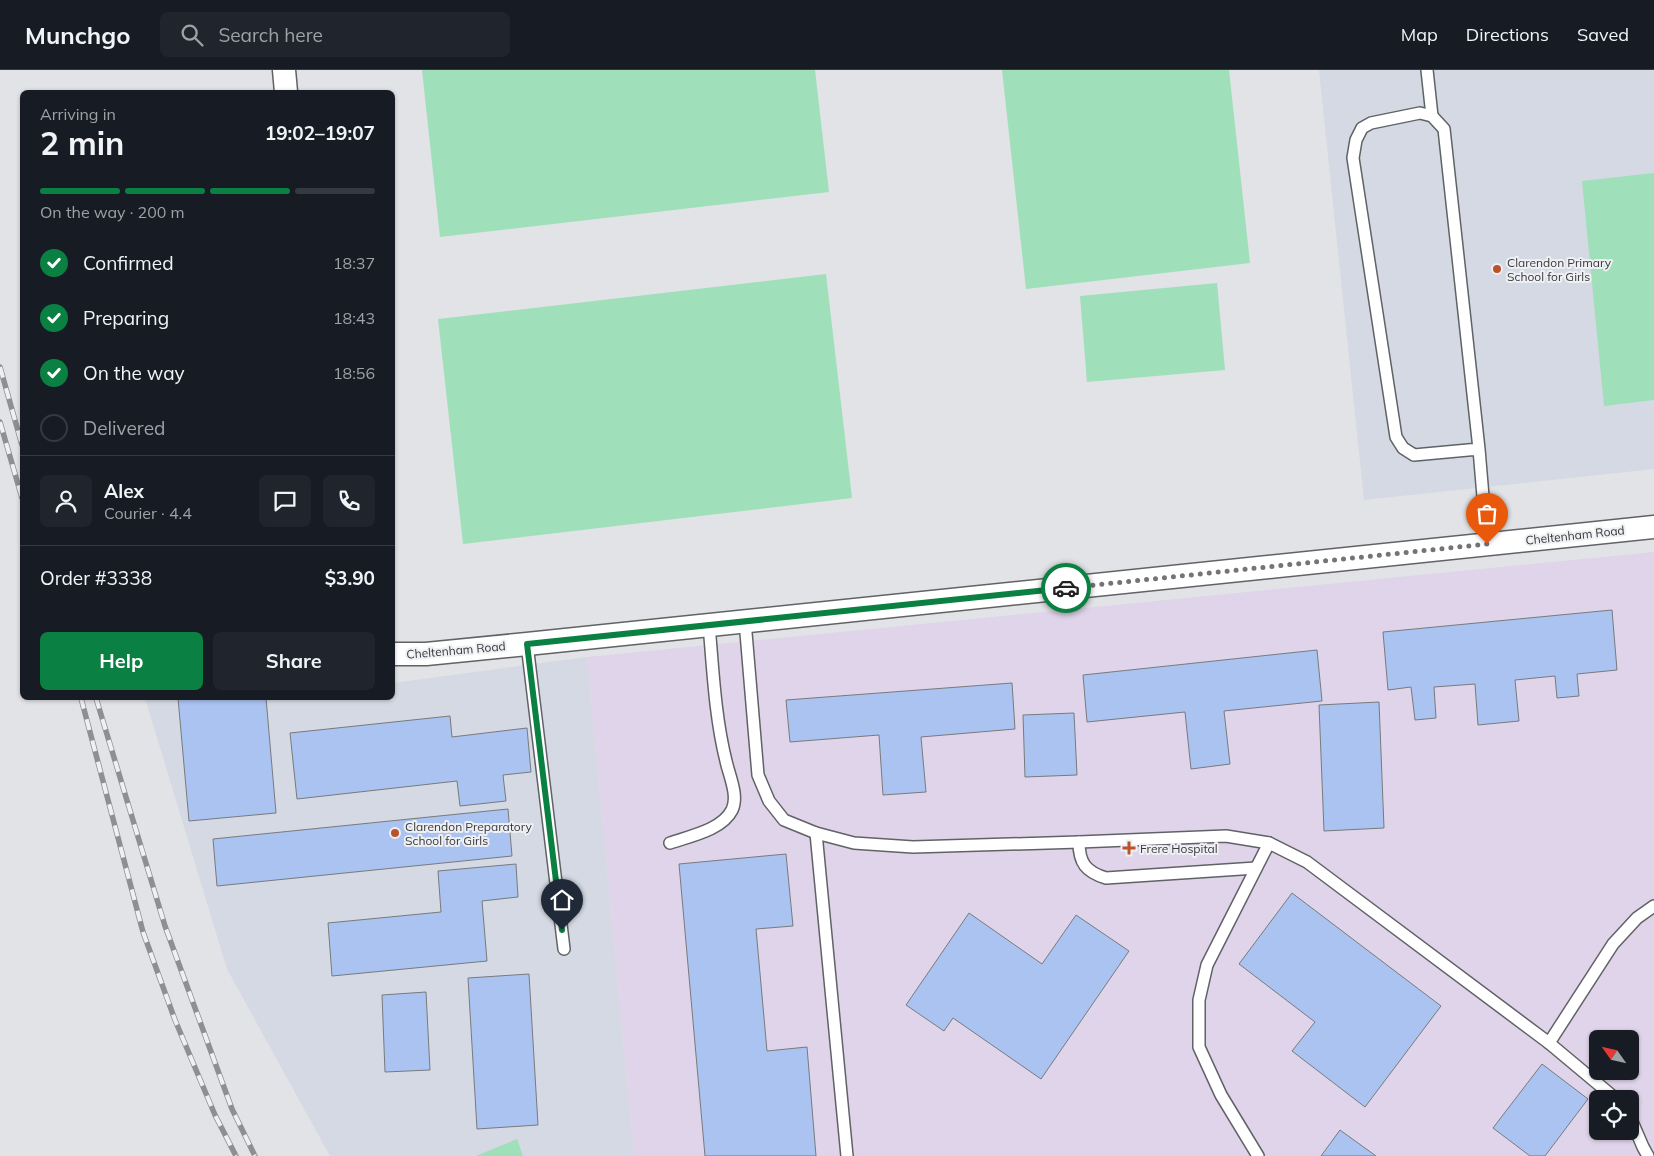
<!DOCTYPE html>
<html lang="en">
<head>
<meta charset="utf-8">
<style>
  :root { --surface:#171b24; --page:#20242c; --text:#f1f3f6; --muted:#9ea1a6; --line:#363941; --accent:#0b8043 }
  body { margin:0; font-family:Mulish,sans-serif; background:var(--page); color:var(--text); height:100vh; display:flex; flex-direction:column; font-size:19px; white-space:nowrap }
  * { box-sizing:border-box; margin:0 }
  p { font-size:16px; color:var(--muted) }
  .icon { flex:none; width:28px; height:28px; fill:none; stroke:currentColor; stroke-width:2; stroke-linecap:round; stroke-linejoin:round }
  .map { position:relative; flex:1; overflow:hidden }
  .details { position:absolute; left:20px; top:20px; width:375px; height:610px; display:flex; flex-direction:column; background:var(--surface); border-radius:8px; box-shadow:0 1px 4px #0004 }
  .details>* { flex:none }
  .needle { width:32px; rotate:304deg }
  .controls { position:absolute; left:1589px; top:960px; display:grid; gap:10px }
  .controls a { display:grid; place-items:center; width:50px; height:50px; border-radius:8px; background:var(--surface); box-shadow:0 1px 4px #0004; font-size:25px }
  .pin { position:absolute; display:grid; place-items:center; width:42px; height:42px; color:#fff; margin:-51px -21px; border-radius:50% 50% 50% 0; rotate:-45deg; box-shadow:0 0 5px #0007 }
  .pin .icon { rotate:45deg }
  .courier { position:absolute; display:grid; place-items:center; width:50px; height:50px; margin:-25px; border:4px solid #0b8043; border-radius:50%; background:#fff; color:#222; box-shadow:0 1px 6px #0007 }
  .overview em { font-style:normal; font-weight:700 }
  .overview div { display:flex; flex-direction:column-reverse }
  .overview { display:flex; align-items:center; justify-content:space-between; height:85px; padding:0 20px }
  h1 { font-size:32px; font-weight:700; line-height:38px }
  .bar { display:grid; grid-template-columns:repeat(4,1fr); gap:8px 5px; align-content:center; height:60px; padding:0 20px }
  .bar i { height:6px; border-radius:4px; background:var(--line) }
  .bar .active { background:var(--accent) }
  .bar p { grid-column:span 4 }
  .line { display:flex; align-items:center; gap:12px; padding:0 20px; border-top:1px solid var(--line) }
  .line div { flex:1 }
  .round { display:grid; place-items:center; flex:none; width:52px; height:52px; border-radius:8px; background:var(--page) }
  ol { padding:0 20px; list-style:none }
  li { display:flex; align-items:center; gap:15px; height:55px }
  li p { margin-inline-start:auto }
  li .icon { padding:5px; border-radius:50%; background:var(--accent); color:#fff; stroke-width:4 }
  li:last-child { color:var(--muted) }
  li i { width:28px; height:28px; border:2px solid var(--line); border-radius:50% }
  .button { display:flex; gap:10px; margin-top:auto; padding:10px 20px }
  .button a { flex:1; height:58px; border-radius:8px; background:var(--accent); color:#fff; font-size:20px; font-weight:700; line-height:58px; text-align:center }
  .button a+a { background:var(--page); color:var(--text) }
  header { display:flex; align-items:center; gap:30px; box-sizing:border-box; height:70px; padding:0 25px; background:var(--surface); border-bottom:1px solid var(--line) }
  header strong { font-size:24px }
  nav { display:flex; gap:28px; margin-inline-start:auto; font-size:18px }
  .search { width:350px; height:45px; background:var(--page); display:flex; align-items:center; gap:12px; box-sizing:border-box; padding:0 18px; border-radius:8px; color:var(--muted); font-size:19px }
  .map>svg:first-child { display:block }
  .built { fill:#d4d9e3 }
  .medical { fill:#dfd4e9; fill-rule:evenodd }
  .green { fill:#9fe0ba }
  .building { fill:#abc3f1; stroke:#787a7d }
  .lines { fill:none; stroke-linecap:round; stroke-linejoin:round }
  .lane-casing { stroke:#616265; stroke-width:14 }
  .street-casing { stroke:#616265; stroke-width:25 }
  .lane { stroke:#fff; stroke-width:11 }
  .street { stroke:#fff; stroke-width:22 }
  .rail-casing { stroke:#8e8f91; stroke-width:5.5 }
  .rail { stroke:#eef0f4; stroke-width:4; stroke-dasharray:11; stroke-linecap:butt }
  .done { stroke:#747477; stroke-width:5; stroke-dasharray:0 9 }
  .route { stroke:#0b8043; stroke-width:6 }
  .poi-dot { fill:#ba5329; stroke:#eef0f4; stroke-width:2 }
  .labels { text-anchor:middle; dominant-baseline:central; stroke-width:4; stroke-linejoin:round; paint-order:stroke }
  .poi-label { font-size:12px; fill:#39393b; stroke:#eef0f4; text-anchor:start }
  .street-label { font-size:12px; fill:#39393b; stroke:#eef0f4 }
</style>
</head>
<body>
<header>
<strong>Munchgo</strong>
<div class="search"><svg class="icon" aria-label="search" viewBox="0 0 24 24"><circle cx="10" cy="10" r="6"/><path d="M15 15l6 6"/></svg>Search here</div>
<nav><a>Map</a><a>Directions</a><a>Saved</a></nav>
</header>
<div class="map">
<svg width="1654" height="1086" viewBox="0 0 1654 1086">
  <rect width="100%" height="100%" fill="#e1e3e6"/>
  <g class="built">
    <path d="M1319 0H1654V399L1364 430Z"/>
    <path d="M587 587 634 1086H330L227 899 145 628H392L393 613Z"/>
  </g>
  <path class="medical" d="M1654 482V1086H634L587 587ZM1598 969H1630V1001H1598ZM1598 1029H1630V1061H1598Z"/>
  <g class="green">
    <path d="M422 0H815L829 122 440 167Z"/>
    <path d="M1002 0H1229L1250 193 1026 219Z"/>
    <path d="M1654 103V330L1604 336 1582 111Z"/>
    <path d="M826 204 852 428 463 474 438 249Z"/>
    <path d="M1217 213 1225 300 1087 312 1080 226Z"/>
    <path d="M517 1069 523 1086H476Z"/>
  </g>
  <g class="building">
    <path d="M1612 540 1617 600 1577 604 1579 626 1557 628 1555 606 1515 610 1519 651 1478 655 1475 614 1434 617 1436 648 1415 650 1411 617 1388 620 1383 562Z"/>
    <path d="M1317 580 1322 631 1224 641 1230 694 1191 699 1185 642 1087 652 1083 605Z"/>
    <path d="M1012 613 1015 659 921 667 926 722 883 725 879 665 790 672 786 630Z"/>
    <path d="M178 628H266L276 743 189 751Z"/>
    <path d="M1379 632 1384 758 1324 761 1319 635Z"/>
    <path d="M1074 643 1077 705 1025 707 1023 645Z"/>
    <path d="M450 646 452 667 527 658 531 702 503 705 506 731 460 736 457 711 297 729 290 663Z"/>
    <path d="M508 739 512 786 217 816 213 769Z"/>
    <path d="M786 784 793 856 756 859 767 981 807 977 816 1086H705L679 794Z"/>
    <path d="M516 794 518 827 482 831 487 891 332 906 328 853 441 842 438 801Z"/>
    <path d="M1292 823 1441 936 1365 1037 1292 981 1315 952 1239 894Z"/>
    <path d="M969 843 1042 894 1076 845 1129 881 1041 1009 953 948 944 961 906 935Z"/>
    <path d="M529 904 538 1055 477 1059 468 908Z"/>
    <path d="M426 922 430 1000 385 1002 382 925Z"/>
    <path d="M1542 994 1588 1029 1545 1086H1530L1493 1058Z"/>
    <path d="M1340 1060 1376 1086H1321Z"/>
  </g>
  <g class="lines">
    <defs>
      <g id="lane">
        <path d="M1427 0 1432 46"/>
        <path d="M1479 379 1414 385 1403 378 1396 367 1353 88 1356 70 1362 58 1371 53 1420 43 1432 46 1444 59 1479 379 1487 474"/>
        <path d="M745 551 758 705 769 731 784 750 816 763 854 773 913 777 1079 772 1226 766 1269 773 1307 792 1549 973 1616 1029"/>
        <path d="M527 574 564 879"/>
        <path d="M816 763 847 1086"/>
        <path d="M1079 772C1079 793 1086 802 1106 808L1256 798"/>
        <path d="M670 773C690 766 722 760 732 740 739 726 729 705 726 691 715 647 713 600 709 555"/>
        <path d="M1549 973 1613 874 1637 848 1654 836"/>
        <path d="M1630 1047 1643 1077 1648 1086"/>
        <path d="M1258 1086 1221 1025 1199 977V930L1207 895 1269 773"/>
      </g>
      <g id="street">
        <path d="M284 0 286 22"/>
        <path d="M392 584H426L527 574 1654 457"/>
      </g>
    </defs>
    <use href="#lane" class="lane-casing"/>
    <use href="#street" class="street-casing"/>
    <use href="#lane" class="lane"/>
    <use href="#street" class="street"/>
    <defs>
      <g id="rail">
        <path d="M0 297 22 375"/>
        <path d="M0 352 22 428"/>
        <path d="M81 628 143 862 175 950 215 1045 236 1086"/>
        <path d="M96 628 165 856 232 1039 255 1086"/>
      </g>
    </defs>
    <use href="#rail" class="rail-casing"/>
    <use href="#rail" class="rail"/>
  </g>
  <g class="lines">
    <path class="done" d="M1066 518 1487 474"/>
    <path class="route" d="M562 860 527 574 1066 518"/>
  </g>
  <g class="poi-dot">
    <circle cx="1497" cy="199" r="5"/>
    <circle cx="395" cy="763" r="5"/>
    <path d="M1126.5 770.5h5v5h5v5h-5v5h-5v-5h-5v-5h5z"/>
  </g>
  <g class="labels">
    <g class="poi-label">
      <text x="1507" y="192">Clarendon Primary<tspan x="1507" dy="14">School for Girls</tspan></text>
      <text x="405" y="756">Clarendon Preparatory<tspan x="405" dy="14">School for Girls</tspan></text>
      <text x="1140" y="778">Frere Hospital</text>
    </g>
    <g class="street-label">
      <text transform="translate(1575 465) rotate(-6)">Cheltenham Road</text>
      <text transform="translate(456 580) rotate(-5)">Cheltenham Road</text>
    </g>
  </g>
</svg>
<div class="controls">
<a><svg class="needle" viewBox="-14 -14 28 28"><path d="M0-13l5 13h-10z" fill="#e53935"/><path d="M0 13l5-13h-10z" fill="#9ea1a6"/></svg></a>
<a><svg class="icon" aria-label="locate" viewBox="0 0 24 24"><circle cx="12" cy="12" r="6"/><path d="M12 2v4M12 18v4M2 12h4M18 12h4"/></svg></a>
</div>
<div class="pin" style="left:1487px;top:474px;background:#ea580c"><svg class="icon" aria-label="bag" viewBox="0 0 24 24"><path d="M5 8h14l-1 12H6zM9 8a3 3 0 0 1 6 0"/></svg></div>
<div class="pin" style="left:562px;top:860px;background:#1f2937"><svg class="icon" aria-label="home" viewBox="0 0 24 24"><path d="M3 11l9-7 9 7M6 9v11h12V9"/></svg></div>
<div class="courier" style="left:1066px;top:518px"><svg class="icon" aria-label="car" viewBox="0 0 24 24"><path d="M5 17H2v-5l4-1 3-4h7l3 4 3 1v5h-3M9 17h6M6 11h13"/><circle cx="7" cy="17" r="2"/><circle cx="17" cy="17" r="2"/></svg></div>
<section class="details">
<div class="overview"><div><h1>2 min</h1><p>Arriving in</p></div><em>19:02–19:07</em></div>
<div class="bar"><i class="active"></i><i class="active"></i><i class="active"></i><i></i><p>On the way · 200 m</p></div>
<ol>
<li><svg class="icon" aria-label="check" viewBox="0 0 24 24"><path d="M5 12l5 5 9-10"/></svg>Confirmed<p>18:37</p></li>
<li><svg class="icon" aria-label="check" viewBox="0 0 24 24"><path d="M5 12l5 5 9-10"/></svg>Preparing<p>18:43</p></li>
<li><svg class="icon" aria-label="check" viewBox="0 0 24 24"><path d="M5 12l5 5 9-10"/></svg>On the way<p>18:56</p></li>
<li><i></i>Delivered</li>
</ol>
<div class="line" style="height:90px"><a class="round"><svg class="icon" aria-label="person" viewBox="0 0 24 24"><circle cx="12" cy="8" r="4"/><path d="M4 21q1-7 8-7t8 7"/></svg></a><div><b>Alex</b><p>Courier · 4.4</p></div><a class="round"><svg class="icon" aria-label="chat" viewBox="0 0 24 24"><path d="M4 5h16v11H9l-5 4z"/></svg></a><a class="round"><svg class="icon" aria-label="phone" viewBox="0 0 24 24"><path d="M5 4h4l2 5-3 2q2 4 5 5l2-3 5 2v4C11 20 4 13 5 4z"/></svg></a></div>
<div class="line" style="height:65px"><div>Order #3338</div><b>$3.90</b></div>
<div class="button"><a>Help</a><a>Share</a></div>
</section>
</div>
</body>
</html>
